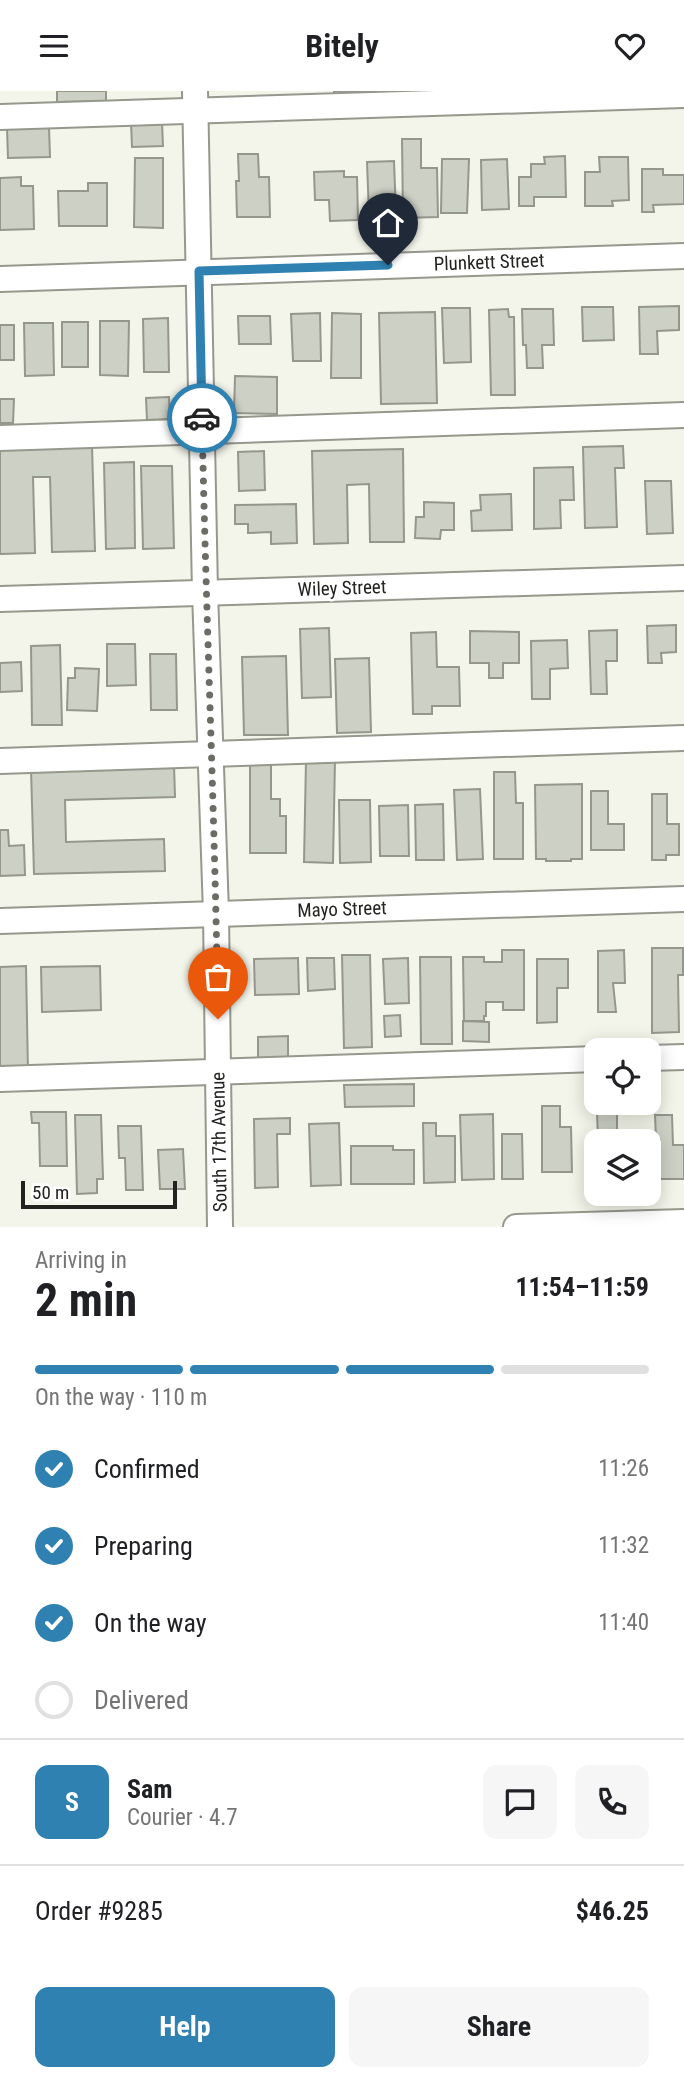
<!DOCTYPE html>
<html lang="en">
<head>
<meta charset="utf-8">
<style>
  :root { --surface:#fff; --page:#f6f6f6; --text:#202124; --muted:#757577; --line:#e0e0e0; --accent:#2e81b1 }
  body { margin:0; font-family:"Roboto Condensed",sans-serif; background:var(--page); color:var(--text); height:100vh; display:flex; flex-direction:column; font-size:26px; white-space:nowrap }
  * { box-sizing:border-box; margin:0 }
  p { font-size:23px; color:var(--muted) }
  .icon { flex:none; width:38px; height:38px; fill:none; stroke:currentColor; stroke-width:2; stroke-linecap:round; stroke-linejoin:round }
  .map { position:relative; height:1136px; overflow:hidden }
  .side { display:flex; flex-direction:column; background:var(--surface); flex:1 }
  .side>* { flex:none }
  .fabs { position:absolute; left:584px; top:947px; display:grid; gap:14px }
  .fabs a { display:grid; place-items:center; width:77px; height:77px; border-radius:14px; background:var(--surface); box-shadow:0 4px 18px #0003; font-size:35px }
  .scale { position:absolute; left:21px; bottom:18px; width:156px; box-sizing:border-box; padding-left:7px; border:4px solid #22231f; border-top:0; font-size:19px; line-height:24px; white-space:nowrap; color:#22231f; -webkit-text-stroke:5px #fff; paint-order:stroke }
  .pin { position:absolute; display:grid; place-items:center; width:60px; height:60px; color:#fff; margin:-72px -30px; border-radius:50% 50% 50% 0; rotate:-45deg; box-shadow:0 0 7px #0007 }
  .pin .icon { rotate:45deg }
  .courier { position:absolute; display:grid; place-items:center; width:70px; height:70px; margin:-35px; border:5px solid #2e81b1; border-radius:50%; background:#fff; color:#222; box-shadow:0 2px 9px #0007 }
  .headline em { font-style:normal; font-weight:700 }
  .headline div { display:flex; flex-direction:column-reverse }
  .headline { display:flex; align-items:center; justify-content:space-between; height:119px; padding:0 35px }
  h1 { font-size:46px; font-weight:700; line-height:52px }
  .bar { display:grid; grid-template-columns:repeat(4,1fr); gap:10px 7px; align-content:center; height:84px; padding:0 35px }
  .bar i { height:9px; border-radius:5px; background:var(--line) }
  .bar .selected { background:var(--accent) }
  .bar p { grid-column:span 4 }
  .line { display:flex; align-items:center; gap:18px; padding:0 35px; border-top:2px solid var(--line) }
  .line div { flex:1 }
  .round { display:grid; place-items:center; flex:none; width:74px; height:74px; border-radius:14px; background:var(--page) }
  ol { padding:0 35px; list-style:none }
  li { display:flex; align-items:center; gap:21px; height:77px }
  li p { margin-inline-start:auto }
  li .icon { padding:7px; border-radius:50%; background:var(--accent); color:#fff; stroke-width:4 }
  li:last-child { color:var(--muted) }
  li i { width:38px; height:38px; border:4px solid var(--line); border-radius:50% }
  .action { display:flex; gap:14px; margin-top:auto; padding:14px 35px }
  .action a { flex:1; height:80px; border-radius:14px; background:var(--accent); color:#fff; font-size:28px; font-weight:700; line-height:80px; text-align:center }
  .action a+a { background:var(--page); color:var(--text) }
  header { display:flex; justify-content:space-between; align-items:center; height:91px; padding:0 35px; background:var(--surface); font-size:32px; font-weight:700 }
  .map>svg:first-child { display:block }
  .building { fill:#cdd0c5; stroke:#95978d; stroke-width:2 }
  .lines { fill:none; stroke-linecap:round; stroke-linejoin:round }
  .minor-casing { stroke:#95988d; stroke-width:28 }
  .minor { stroke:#fff; stroke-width:24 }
  .done { stroke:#6b6c66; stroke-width:7; stroke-dasharray:0 12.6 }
  .route { stroke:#2e81b1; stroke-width:9 }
  .labels { text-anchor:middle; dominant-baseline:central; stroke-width:5; stroke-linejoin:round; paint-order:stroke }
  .street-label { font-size:19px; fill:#22231f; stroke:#fff }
</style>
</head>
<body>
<header><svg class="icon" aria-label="menu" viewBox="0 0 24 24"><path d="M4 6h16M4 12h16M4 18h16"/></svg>Bitely<svg class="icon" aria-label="heart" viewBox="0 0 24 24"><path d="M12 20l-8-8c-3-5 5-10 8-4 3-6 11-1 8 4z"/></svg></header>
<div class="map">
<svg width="684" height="1136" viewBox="0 0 684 1136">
  <rect width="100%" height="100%" fill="#f3f5ea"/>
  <g class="building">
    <path d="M57 0H106V10L57 11Z"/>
    <path d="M334 0H384V3L334 4Z"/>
    <path d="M162 31 163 55 132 56 131 32Z"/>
    <path d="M49 36 50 66 8 67 7 38Z"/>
    <path d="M402 48H421V77H437L438 126 403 127Z"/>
    <path d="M238 63H258L259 86H269L270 126H237L236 90H239Z"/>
    <path d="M565 65 566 106H534V115H519V86H531V73H545L544 66Z"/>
    <path d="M599 66H628L629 109 612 110 613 115H585V81H600Z"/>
    <path d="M135 67H163V137L134 136Z"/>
    <path d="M442 68H469L467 122H441Z"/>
    <path d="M507 68 509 118 482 119 481 69Z"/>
    <path d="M394 70 396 123 369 124 367 71Z"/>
    <path d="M642 78H663V84H684V113L653 114 654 121H642Z"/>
    <path d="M344 80V86H357L358 129 330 130 329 109H315L314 81Z"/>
    <path d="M21 86V95H33L34 138 0 139V87Z"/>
    <path d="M88 92H107V135H59L58 100H88Z"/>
    <path d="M679 215V239L657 240 658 263H640L639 216Z"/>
    <path d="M582 216H613L614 249 583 250Z"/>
    <path d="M442 217H470L471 271 444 272Z"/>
    <path d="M508 218 509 226H514L515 304H491L489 219Z"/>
    <path d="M522 218H553L554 254H542L543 277H527L526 254H523Z"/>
    <path d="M435 221 437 312 381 313 379 222Z"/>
    <path d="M320 222 321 270H293L291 223Z"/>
    <path d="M332 222 361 223V287H331Z"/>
    <path d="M238 225H270L271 253H239Z"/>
    <path d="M168 227 169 281H144L143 228Z"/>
    <path d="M100 230H129L128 285 100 284Z"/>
    <rect x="62" y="231" width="26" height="45"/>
    <path d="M24 232H53L54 284 25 285Z"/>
    <rect x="0" y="234" width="14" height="35"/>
    <path d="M235 285 277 286V323L234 322Z"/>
    <path d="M169 306 170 328 147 329 146 307Z"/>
    <path d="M0 308H14L13 332H0Z"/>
    <path d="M92 355 95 460 52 461 50 386H33L35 462 0 463V357Z"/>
    <path d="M623 355 624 377H615L617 436 585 437 583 356Z"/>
    <path d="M403 358 404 451H370L369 393 347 394 348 452 314 453 312 360Z"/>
    <path d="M264 360 265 399 239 400 238 361Z"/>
    <path d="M134 371 135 457 106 458 104 372Z"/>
    <path d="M141 375H172L174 457 143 458Z"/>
    <path d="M573 376 574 409H560L561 437 534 438V377Z"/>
    <path d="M645 390H671L673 442 647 443Z"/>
    <path d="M511 403 512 439 472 440 471 420 481 419 480 404Z"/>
    <path d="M424 411 454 412V439H441L440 448 415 447 416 426H424Z"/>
    <path d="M296 413 297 452 271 453V441L248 442V433H235V414Z"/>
    <path d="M676 534V561L661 562 662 572H648L647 535Z"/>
    <path d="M329 537 331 606 302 607 300 538Z"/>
    <path d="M617 539V570H606L607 603H591L589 540Z"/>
    <path d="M470 540 519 541V572H503V587H489V572H470Z"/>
    <path d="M436 541 437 576H459L460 615H432V623H413L411 542Z"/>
    <path d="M567 549 568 577 550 578V608H532L531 550Z"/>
    <path d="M107 553H135L136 594 107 595Z"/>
    <path d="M60 554 62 634H32L31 555Z"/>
    <path d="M150 563H176L177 619H151Z"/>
    <path d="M286 565 288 644H244L242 566Z"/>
    <path d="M369 567 371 641 337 642 335 568Z"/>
    <path d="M21 571 22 600 0 601V572Z"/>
    <path d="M75 577 99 578 97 620 67 619 68 587H75Z"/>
    <path d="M306 669H335L333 772 304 771Z"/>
    <path d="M250 673H271V708H280V725H286V762H250Z"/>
    <path d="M174 674 175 706 65 709 66 751 164 748 165 780 34 783 31 678Z"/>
    <path d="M494 681H515L516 712H523V768H494Z"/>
    <path d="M582 693V768H571V770H546V768H536L535 694Z"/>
    <path d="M480 698 483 768 457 769 454 699Z"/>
    <path d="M591 700H608V733H624V759H591Z"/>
    <path d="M652 703H667V733H679V764H666V769H652Z"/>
    <path d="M339 709H370L371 771 340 772Z"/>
    <path d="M443 713 444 769H416L415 714Z"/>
    <path d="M408 714 409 765H380L379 715Z"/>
    <path d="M0 739H8L9 755 24 754 25 784 0 785Z"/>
    <path d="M652 857H683V884H678L679 941 652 942Z"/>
    <path d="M502 859H524V919H503V911H486V925H484V930H464L463 866H484V871H502Z"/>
    <path d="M624 859 625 892H613L616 921H598V860Z"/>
    <path d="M342 864H370L372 956 344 957Z"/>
    <path d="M420 866H451L452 953H421Z"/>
    <path d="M298 867 299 903 255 904 254 868Z"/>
    <path d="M307 867H334L335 898 308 900Z"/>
    <path d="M408 867 409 912 385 913 383 868Z"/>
    <path d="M537 868H568V897H557V931L537 932Z"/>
    <path d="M26 875 28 981H0V876Z"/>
    <path d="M100 875 101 919 42 921 41 876Z"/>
    <path d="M400 924 401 945 385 946 384 925Z"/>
    <path d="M463 930 489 931V951L463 950Z"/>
    <path d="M288 945V971H258V946Z"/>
    <path d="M414 993V1015L345 1016 344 994Z"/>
    <path d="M542 1015H560V1036H571L572 1081H542Z"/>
    <path d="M31 1021H66L67 1075H40L39 1032H32Z"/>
    <path d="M597 1021H617V1050H598Z"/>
    <path d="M493 1023 494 1088 462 1089 460 1024Z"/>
    <path d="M75 1024H101L103 1088H97V1102L77 1103Z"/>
    <path d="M655 1024H672L673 1054H684V1088H660V1048H656Z"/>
    <path d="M290 1027V1043H277L278 1096 255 1097 254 1028Z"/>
    <path d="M339 1032 341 1094 311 1095 309 1033Z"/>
    <path d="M423 1032H436V1045H455V1091L424 1092Z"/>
    <path d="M118 1035H141L143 1099H126L125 1067H119Z"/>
    <path d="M502 1043H522L523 1088H502Z"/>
    <path d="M351 1055H393V1059H414V1093H351Z"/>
    <path d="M183 1058 185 1098H160L158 1059Z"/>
  </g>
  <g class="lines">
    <defs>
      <g id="minor">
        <path d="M195 0 205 501 216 822 220 1136"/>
        <path d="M0 26 684 4"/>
        <path d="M0 188 684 165"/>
        <path d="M0 347 684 324"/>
        <path d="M0 508 684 487"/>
        <path d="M0 670 684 647"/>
        <path d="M0 830 684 808"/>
        <path d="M649 967 684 966"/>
        <path d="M0 988 597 968"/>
        <path d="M516 1136 684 1131"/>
      </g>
    </defs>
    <use href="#minor" class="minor-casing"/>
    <use href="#minor" class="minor"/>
  </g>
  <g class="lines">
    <path class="done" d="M202 327C206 527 215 728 218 928"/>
    <path class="route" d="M202 327 199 180 388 174"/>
  </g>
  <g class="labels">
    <g class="street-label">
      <text transform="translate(489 171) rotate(-2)">Plunkett Street</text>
      <text transform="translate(342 497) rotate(-2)">Wiley Street</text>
      <text transform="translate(342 818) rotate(-2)">Mayo Street</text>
      <text transform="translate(219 1051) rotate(-91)">South 17th Avenue</text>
    </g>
  </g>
</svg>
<div class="fabs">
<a><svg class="icon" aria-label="locate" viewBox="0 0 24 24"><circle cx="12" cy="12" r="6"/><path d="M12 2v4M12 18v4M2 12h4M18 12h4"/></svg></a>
<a><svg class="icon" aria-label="layers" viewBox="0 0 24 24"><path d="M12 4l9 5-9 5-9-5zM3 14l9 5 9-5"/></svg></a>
</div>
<div class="scale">50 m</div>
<div class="pin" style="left:218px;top:928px;background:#ea580c"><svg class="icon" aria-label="bag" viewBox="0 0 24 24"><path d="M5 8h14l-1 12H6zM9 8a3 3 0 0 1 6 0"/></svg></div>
<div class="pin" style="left:388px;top:174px;background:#1f2937"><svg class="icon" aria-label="home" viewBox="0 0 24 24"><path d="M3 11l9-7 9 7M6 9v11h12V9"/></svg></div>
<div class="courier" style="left:202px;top:327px"><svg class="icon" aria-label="car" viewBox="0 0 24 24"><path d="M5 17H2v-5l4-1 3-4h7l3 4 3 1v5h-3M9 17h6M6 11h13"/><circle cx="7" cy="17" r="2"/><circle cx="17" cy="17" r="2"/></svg></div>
</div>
<section class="side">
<div class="headline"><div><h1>2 min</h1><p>Arriving in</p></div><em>11:54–11:59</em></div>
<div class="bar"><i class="selected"></i><i class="selected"></i><i class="selected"></i><i></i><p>On the way · 110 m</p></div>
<ol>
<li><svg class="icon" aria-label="check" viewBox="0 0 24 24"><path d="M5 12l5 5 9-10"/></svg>Confirmed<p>11:26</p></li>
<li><svg class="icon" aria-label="check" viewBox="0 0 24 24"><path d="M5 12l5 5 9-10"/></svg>Preparing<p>11:32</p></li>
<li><svg class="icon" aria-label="check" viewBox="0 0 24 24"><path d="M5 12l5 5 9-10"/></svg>On the way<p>11:40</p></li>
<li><i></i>Delivered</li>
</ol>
<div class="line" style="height:126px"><b class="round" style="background:var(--accent);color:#fff">S</b><div><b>Sam</b><p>Courier · 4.7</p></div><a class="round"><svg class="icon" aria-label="chat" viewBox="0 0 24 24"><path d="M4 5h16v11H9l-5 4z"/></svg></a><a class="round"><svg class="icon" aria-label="phone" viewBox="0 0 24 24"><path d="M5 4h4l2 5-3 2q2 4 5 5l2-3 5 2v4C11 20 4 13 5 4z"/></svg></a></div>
<div class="line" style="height:91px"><div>Order #9285</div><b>$46.25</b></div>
<div class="action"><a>Help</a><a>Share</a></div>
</section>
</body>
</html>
